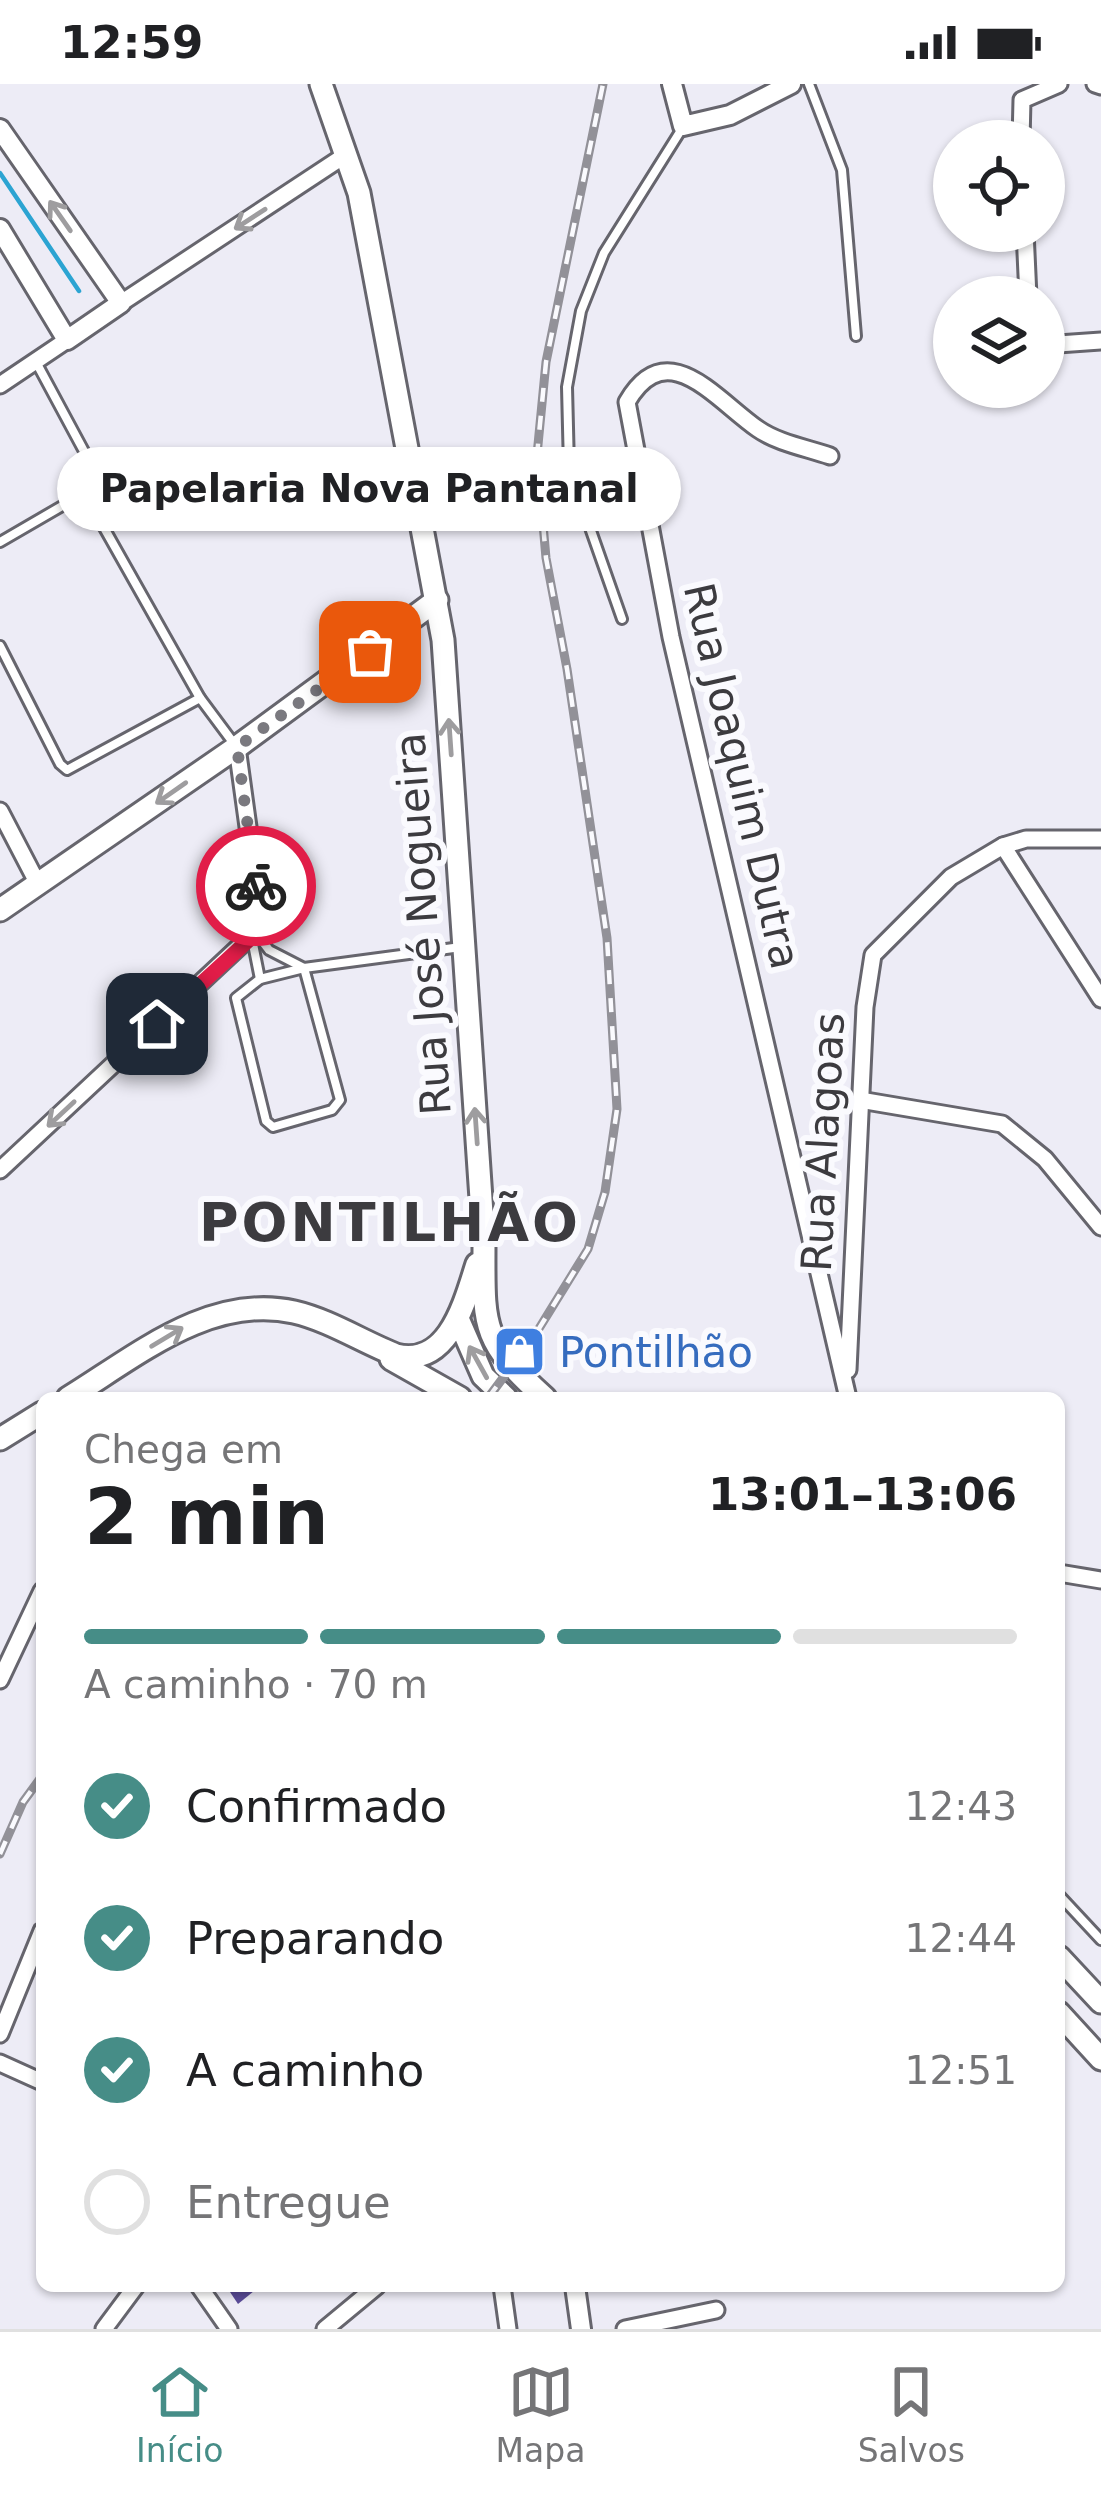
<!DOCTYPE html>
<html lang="pt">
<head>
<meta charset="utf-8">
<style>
  :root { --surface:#fff; --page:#f2f2f2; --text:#202124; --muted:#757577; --line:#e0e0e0; --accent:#468d87 }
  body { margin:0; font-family:"DejaVu Sans",sans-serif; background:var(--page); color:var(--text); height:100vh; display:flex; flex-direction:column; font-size:45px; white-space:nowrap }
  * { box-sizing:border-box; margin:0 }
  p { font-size:39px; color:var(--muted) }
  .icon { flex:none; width:66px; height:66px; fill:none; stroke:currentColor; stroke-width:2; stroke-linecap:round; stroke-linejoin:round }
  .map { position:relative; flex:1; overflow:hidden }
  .panel { position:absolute; left:36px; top:1308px; width:1029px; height:900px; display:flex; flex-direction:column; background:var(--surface); border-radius:18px; box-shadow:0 3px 9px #0004 }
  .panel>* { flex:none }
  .buttons { position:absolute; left:933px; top:36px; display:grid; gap:24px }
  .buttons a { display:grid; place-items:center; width:132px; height:132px; border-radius:50%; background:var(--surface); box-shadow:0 3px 9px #0004; font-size:60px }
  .pin { position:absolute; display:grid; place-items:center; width:102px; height:102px; color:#fff; margin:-51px; border-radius:24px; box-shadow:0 6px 18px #0006 }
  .courier { position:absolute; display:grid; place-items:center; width:120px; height:120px; margin:-60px; border:9px solid #e11d48; border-radius:50%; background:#fff; color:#222; box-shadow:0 3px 15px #0007 }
  .bubble { position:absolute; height:84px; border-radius:42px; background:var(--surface); box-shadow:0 3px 9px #0004; font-size:39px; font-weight:600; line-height:84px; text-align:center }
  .overview em { font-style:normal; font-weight:600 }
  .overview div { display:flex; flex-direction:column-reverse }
  .overview { display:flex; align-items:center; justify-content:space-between; height:204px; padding:0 48px }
  h1 { font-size:78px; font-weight:600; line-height:90px }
  .bar { display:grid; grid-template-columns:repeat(4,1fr); gap:18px 12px; align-content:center; height:144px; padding:0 48px }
  .bar i { height:15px; border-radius:9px; background:var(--line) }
  .bar .active { background:var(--accent) }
  .bar p { grid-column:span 4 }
  ol { padding:0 48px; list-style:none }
  li { display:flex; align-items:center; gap:36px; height:132px }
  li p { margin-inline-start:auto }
  li .icon { padding:12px; border-radius:50%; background:var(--accent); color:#fff; stroke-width:4 }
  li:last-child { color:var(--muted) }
  li i { width:66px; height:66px; border:6px solid var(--line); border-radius:50% }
  .status { display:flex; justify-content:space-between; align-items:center; height:84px; padding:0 60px; background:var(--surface); direction:ltr }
  .status svg { height:33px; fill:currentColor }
  .tabs { display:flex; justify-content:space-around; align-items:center; height:168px; border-top:3px solid var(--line); background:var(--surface); font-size:33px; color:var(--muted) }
  .tabs a { display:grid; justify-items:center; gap:6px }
  .tabs .active { color:var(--accent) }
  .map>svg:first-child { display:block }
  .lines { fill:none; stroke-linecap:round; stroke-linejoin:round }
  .stream { stroke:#2ca4d2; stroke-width:4.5 }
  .building { fill:#5a4b98 }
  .service-casing { stroke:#66656d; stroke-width:14 }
  .minor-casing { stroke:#66656d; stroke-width:21 }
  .tertiary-casing { stroke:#66656d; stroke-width:24 }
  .secondary-casing { stroke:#66656d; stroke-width:27 }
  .service { stroke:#fff; stroke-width:8 }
  .minor { stroke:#fff; stroke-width:15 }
  .tertiary { stroke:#fff; stroke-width:18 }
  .secondary { stroke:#fff; stroke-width:21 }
  .rail-casing { stroke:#929198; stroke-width:9 }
  .rail { stroke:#fafafe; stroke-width:4.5; stroke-dasharray:14; stroke-linecap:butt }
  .oneway { stroke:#9e9d9f }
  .done { stroke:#7a797f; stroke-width:12; stroke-dasharray:0 21.6 }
  .route { stroke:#e11d48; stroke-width:15 }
  .labels { text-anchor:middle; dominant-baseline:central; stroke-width:12; stroke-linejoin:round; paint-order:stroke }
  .street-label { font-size:42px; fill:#3c3b3f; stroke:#fafafe }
  .shop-label { font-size:42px; fill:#366cbe; stroke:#fafafe; text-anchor:start }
  .district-label { font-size:54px; font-weight:bold; letter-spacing:3px; fill:#3c3b3f; stroke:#fafafe }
</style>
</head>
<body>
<div class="status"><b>12:59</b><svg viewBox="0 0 49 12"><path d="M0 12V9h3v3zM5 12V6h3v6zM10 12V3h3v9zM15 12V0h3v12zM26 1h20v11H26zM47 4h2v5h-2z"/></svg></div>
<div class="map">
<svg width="1101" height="2245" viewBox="0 0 1101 2245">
  <rect width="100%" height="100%" fill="#edecf6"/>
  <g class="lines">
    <path class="stream" d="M0 89 79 207"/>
  </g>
  <path class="building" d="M226 2202H250L254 2207 238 2220Z"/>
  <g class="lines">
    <defs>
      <g id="service">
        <path d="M809 0 842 86 856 252"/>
        <path d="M36 278 93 384 91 403 77 416"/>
        <path d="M0 458 69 418 94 426 200 614 67 686 60 680 0 562"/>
        <path d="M622 535 569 384 567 303 581 227 604 169 683 43"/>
        <path d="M200 614 235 661"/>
        <path d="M256 849 269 866 304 884 461 863"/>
        <path d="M252 855 260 895"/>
        <path d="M304 884 340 1016 332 1026 273 1043 266 1037 236 914 260 895Z"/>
        <path d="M1059 1811 1101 1856"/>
      </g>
      <g id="minor">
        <path d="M1095 0 1101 2"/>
        <path d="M1021 57 1022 16 1059 0"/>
        <path d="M1025 147 1028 213"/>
        <path d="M121 219 347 70"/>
        <path d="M1044 261 1101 257"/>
        <path d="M0 301 67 256"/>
        <path d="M830 372C807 364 778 359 758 345 716 316 667 249 627 318L671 553 848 1314"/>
        <path d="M0 727 38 800"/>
        <path d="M1003 762 1101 915"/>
        <path d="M860 1016 1002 1040 1045 1075 1101 1143"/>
        <path d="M0 1086 255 848 260 830 237 663"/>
        <path d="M848 1286 865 923 873 871 951 793 1003 762 1026 755H1101"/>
        <path d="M1059 1489 1101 1496"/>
        <path d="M0 1596 42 1507"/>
        <path d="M0 1950 42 1847"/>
        <path d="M0 1979 42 1998"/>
        <path d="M199 2202 229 2245"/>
        <path d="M502 2202 508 2245"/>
        <path d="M104 2245 136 2202"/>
        <path d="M325 2245 377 2202"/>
        <path d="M625 2245 716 2226"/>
      </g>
      <g id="tertiary">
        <path d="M672 0 683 42 730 31 791 0"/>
        <path d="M0 45 121 219 67 256 0 145"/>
        <path d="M575 2202 581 2245"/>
      </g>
      <g id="secondary">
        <path d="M321 0 359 109 443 556 484 1159C484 1242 480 1256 545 1314"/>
        <path d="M0 826 237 663 437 516"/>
        <path d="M459 1237 483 1292 506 1314"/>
        <path d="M391 1275 460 1314"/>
        <path d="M68 1314C135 1273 210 1209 294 1228 329 1236 363 1258 396 1271 449 1284 465 1217 477 1180"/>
        <path d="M0 1355 42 1329"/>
        <path d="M1059 1873 1101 1918"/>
        <path d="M1059 1929 1101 1975"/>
      </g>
    </defs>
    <use href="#service" class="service-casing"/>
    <use href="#minor" class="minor-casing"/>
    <use href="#tertiary" class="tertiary-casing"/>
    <use href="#secondary" class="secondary-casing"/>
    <use href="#service" class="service"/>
    <use href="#minor" class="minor"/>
    <use href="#tertiary" class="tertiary"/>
    <use href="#secondary" class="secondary"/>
    <defs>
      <g id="rail">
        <path d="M488 1314 535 1251 588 1165 605 1108 617 1025 607 854 567 585 546 474 537 371 546 278 603 0"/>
        <path d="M0 1770 23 1718 42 1692"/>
      </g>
    </defs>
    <use href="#rail" class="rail-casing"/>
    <use href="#rail" class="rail"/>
  </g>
  <defs><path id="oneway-shaft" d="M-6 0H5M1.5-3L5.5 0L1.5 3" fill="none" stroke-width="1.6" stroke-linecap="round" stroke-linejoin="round" transform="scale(3)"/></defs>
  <g class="oneway">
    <use href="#oneway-shaft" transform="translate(60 132) rotate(-125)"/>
    <use href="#oneway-shaft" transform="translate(250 135) rotate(147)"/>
    <use href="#oneway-shaft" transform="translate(450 653) rotate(-94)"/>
    <use href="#oneway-shaft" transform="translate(171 709) rotate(145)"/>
    <use href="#oneway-shaft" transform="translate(61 1030) rotate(137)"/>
    <use href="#oneway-shaft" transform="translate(476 1042) rotate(-94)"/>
    <use href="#oneway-shaft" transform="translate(167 1253) rotate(-31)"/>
    <use href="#oneway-shaft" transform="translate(478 1278) rotate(-119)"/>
  </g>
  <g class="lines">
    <path class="done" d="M256 802 237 663 370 568"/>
    <path class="route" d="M157 940 252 853 260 830 256 802"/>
  </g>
  <defs>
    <symbol id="shop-square" viewBox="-11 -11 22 22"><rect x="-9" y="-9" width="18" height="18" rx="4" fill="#3f7fe0" stroke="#fafafe"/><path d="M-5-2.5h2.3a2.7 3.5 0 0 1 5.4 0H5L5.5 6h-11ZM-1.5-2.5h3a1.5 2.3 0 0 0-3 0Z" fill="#fff"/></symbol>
  </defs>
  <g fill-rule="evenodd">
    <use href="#shop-square" x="490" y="1238" width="59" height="59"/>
  </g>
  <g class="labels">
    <g class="street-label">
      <text transform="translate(742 692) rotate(77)">Rua Joaquim Dutra</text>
      <text transform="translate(423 840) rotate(-94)">Rua José Nogueira</text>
      <text transform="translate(823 1058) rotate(-87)">Rua Alagoas</text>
    </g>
    <g class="shop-label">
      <text x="559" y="1268">Pontilhão</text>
    </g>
    <g class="district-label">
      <text x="390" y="1138">PONTILHÃO</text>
    </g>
  </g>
</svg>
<div class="buttons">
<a><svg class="icon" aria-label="locate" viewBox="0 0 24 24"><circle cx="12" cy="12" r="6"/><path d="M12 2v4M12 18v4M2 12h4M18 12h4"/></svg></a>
<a><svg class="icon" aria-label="layers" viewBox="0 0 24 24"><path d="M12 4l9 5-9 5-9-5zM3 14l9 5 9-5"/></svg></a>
</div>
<div class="pin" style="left:370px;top:568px;background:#ea580c"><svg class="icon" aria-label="bag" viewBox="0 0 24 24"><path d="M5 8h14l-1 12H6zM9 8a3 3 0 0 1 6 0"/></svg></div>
<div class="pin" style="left:157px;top:940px;background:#1f2937"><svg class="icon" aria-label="home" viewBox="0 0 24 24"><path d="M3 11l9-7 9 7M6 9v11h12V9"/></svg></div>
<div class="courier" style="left:256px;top:802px"><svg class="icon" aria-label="bike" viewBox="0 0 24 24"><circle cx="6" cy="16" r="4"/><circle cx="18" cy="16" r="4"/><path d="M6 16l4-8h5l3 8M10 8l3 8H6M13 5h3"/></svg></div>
<div class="bubble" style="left:57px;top:363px;width:624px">Papelaria Nova Pantanal</div>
<section class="panel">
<div class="overview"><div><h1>2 min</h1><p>Chega em</p></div><em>13:01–13:06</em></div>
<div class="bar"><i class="active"></i><i class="active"></i><i class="active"></i><i></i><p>A caminho · 70 m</p></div>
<ol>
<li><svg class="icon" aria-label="check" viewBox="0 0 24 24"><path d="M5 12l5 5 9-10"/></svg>Confirmado<p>12:43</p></li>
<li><svg class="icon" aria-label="check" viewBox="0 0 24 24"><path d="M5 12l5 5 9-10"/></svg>Preparando<p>12:44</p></li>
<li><svg class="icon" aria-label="check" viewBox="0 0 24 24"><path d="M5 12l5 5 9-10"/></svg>A caminho<p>12:51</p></li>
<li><i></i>Entregue</li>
</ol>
</section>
</div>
<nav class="tabs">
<a class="active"><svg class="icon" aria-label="home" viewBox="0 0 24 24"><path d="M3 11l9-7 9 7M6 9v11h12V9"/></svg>Início</a>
<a><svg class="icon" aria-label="map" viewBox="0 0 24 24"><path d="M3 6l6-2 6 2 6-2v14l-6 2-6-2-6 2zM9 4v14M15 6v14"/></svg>Mapa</a>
<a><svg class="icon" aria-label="saved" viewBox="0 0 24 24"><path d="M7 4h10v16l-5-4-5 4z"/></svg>Salvos</a>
</nav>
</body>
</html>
